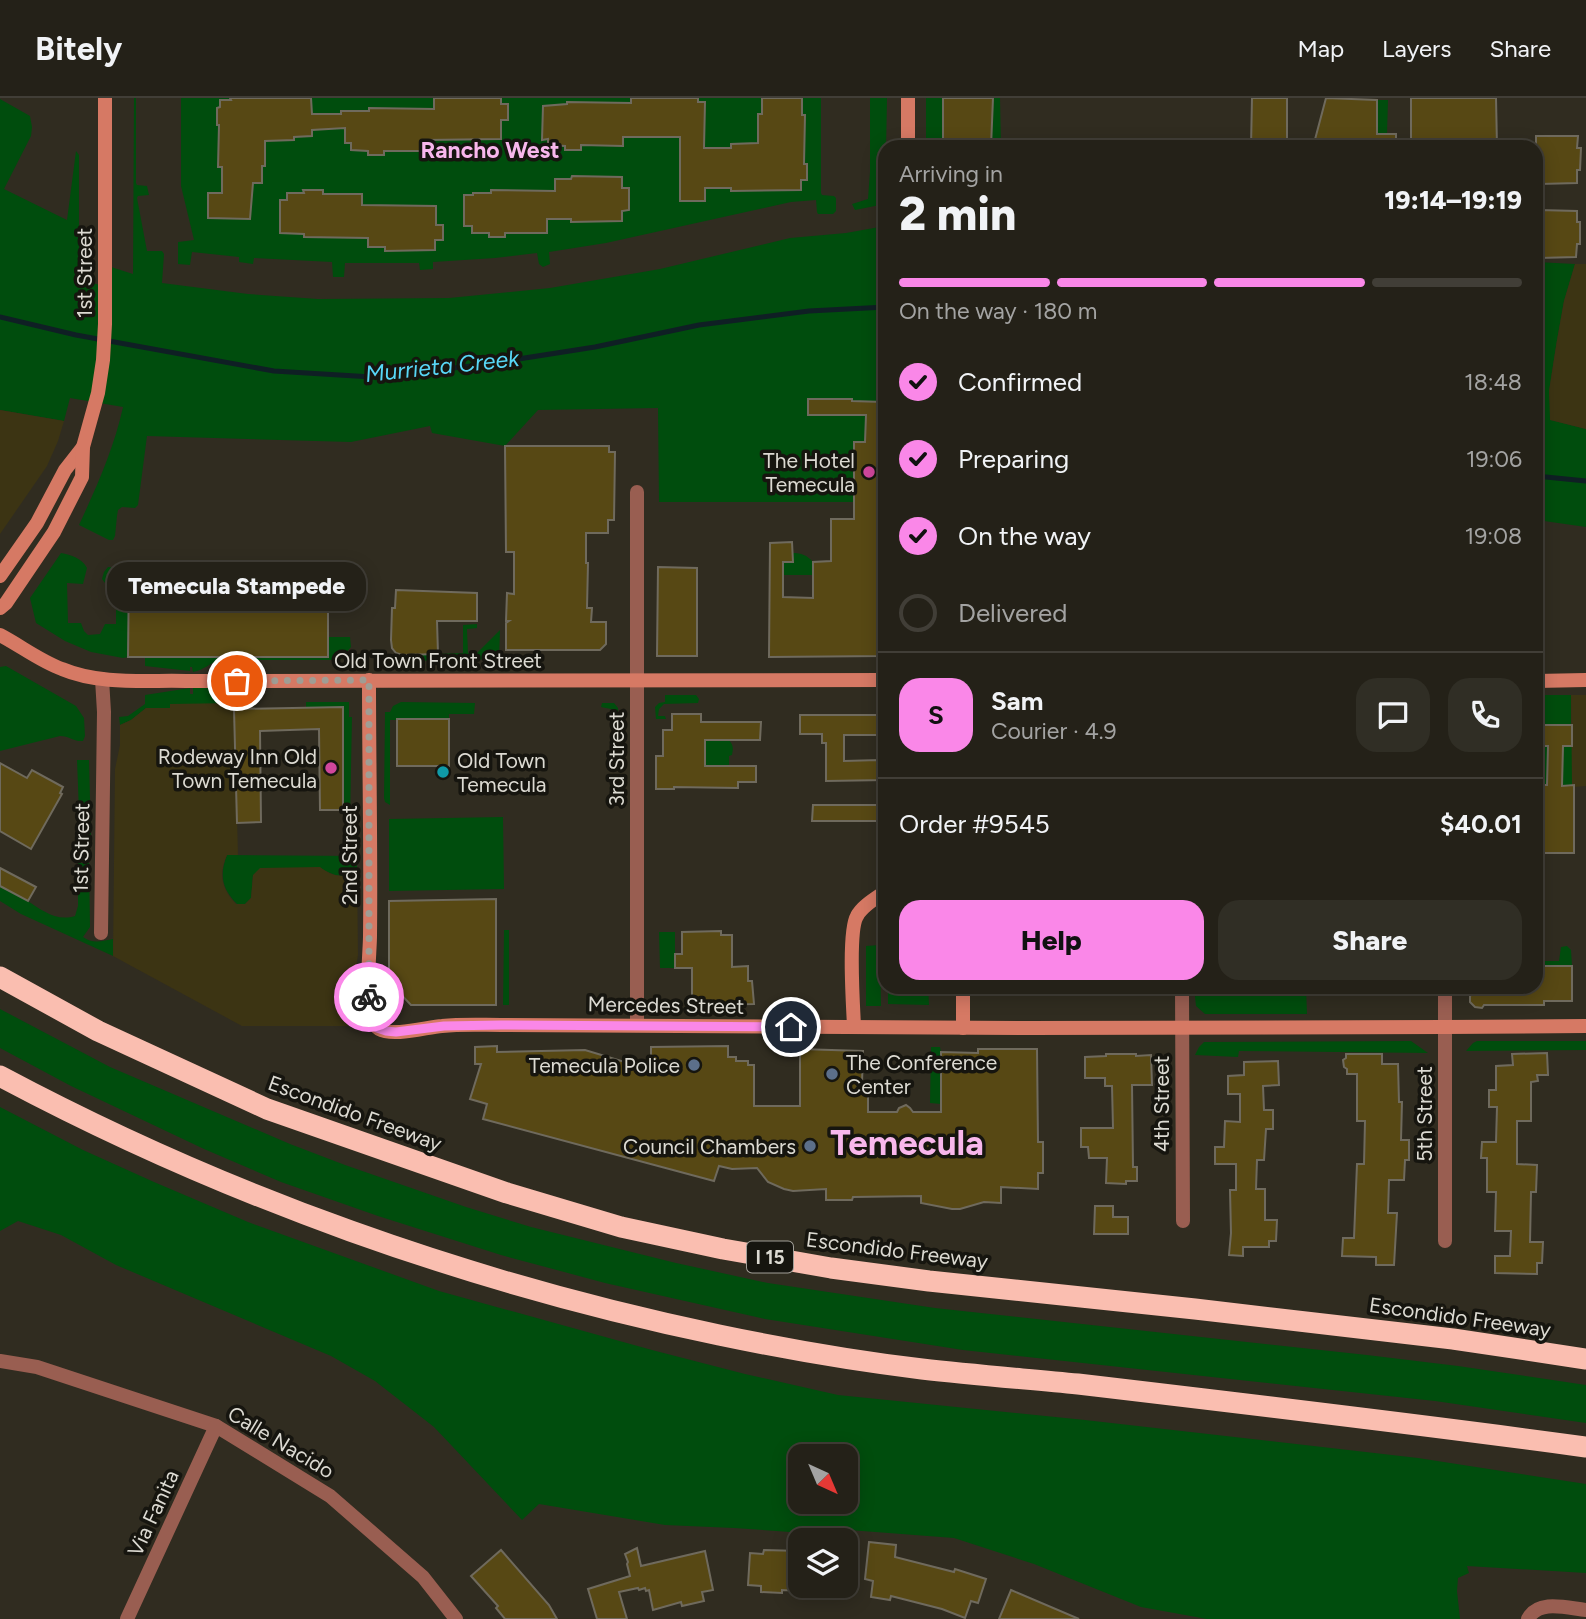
<!DOCTYPE html>
<html lang="en">
<head>
<meta charset="utf-8">
<style>
  :root { --surface:#242118; --page:#302e25; --text:#f1f3f6; --muted:#a3a3a2; --line:#413e37; --accent:#fa87e8 }
  body { margin:0; font-family:Figtree,sans-serif; background:var(--page); color:var(--text); height:100vh; display:flex; flex-direction:column; font-size:26px; white-space:nowrap }
  * { box-sizing:border-box; margin:0 }
  p { font-size:23px; color:var(--muted) }
  .icon { flex:none; width:38px; height:38px; fill:none; stroke:currentColor; stroke-width:2; stroke-linecap:round; stroke-linejoin:round }
  .map { position:relative; flex:1; overflow:hidden }
  .sheet { position:absolute; left:878px; top:42px; width:665px; height:854px; display:flex; flex-direction:column; background:var(--surface); border-radius:21px; box-shadow:0 4px 18px #0003,0 0 0 2px var(--line) }
  .sheet>* { flex:none }
  .needle { width:46px; rotate:136deg }
  .fabs { position:absolute; left:788px; top:1346px; display:grid; gap:14px }
  .fabs a { display:grid; place-items:center; width:70px; height:70px; border-radius:14px; background:var(--surface); box-shadow:0 4px 18px #0003,0 0 0 2px var(--line); font-size:35px }
  .pin { position:absolute; display:grid; place-items:center; width:60px; height:60px; color:#fff; margin:-30px; border:4px solid #fff; border-radius:50%; box-shadow:0 2px 7px #0007 }
  .courier { position:absolute; display:grid; place-items:center; width:70px; height:70px; margin:-35px; border:5px solid #fa87e8; border-radius:50%; background:#fff; color:#222; box-shadow:0 2px 9px #0007 }
  .bubble { position:absolute; height:49px; border-radius:21px; background:var(--surface); box-shadow:0 4px 18px #0003,0 0 0 2px var(--line); font-size:23px; font-weight:800; line-height:49px; text-align:center }
  .summary em { font-style:normal; font-weight:800 }
  .summary div { display:flex; flex-direction:column-reverse }
  .summary { display:flex; align-items:center; justify-content:space-between; height:119px; padding:0 21px }
  h1 { font-size:46px; font-weight:800; line-height:52px }
  .bar { display:grid; grid-template-columns:repeat(4,1fr); gap:10px 7px; align-content:center; height:84px; padding:0 21px }
  .bar i { height:9px; border-radius:5px; background:var(--line) }
  .bar .active { background:var(--accent) }
  .bar p { grid-column:span 4 }
  .line { display:flex; align-items:center; gap:18px; padding:0 21px; border-top:2px solid var(--line) }
  .line div { flex:1 }
  .round { display:grid; place-items:center; flex:none; width:74px; height:74px; border-radius:21px; background:var(--page) }
  ol { padding:0 21px; list-style:none }
  li { display:flex; align-items:center; gap:21px; height:77px }
  li p { margin-inline-start:auto }
  li .icon { padding:7px; border-radius:50%; background:var(--accent); color:#111; stroke-width:4 }
  li:last-child { color:var(--muted) }
  li i { width:38px; height:38px; border:4px solid var(--line); border-radius:50% }
  .action { display:flex; gap:14px; margin-top:auto; padding:14px 21px }
  .action a { flex:1; height:80px; border-radius:21px; background:var(--accent); color:#111; font-size:28px; font-weight:800; line-height:80px; text-align:center }
  .action a+a { background:var(--page); color:var(--text) }
  header { display:flex; align-items:center; gap:42px; box-sizing:border-box; height:98px; padding:0 35px; background:var(--surface); border-bottom:2px solid var(--line) }
  header strong { font-size:33px }
  nav { display:flex; gap:38px; margin-inline-start:auto; font-size:24px }
  .map>svg:first-child { display:block }
  .green { fill:#004d0d; fill-rule:evenodd }
  .sand { fill:#3c3413 }
  .lines { fill:none; stroke-linecap:round; stroke-linejoin:round }
  .stream { stroke:#0f1f24; stroke-width:5 }
  .building { fill:#574814; stroke:#6f6a5d; stroke-width:2 }
  .street { stroke:#995e51; stroke-width:14 }
  .secondary { stroke:#d67964; stroke-width:14 }
  .highway { stroke:#fabeb0; stroke-width:21 }
  .done { stroke:#a09d94; stroke-width:7; stroke-dasharray:0 12.6 }
  .route { stroke:#fa87e8; stroke-width:9 }
  .hotel-dot { fill:#d1479c; stroke:#16150f; stroke-width:2.5 }
  .culture-dot { fill:#0f9aa8; stroke:#16150f; stroke-width:2.5 }
  .service-dot { fill:#5c6f8a; stroke:#16150f; stroke-width:2.5 }
  .labels { text-anchor:middle; dominant-baseline:central; stroke-width:7; stroke-linejoin:round; paint-order:stroke }
  .shield { fill:#16150f; stroke:#a19f98; stroke-width:2 }
  .shield-label { font-size:19px; font-weight:bold; fill:#dcdad2 }
  .street-label { font-size:21px; fill:#dcdad2; stroke:#16150f }
  .poi-label { font-size:21px; fill:#dcdad2; stroke:#16150f; text-anchor:end }
  .neighbourhood-label { font-size:23px; font-weight:bold; fill:#f8b7ec; stroke:#16150f }
  .water-label { font-size:23px; font-style:italic; fill:#58d7f7; stroke:#16150f }
  .town-label { font-size:35px; font-weight:bold; fill:#f8b7ec; stroke:#16150f }
</style>
</head>
<body>
<header>
<strong>Bitely</strong>
<nav><a>Map</a><a>Layers</a><a>Share</a></nav>
</header>
<div class="map">
<svg width="1586" height="1521" viewBox="0 0 1586 1521">
  <rect width="100%" height="100%" fill="#302c20"/>
  <g class="green">
    <path d="M134 0H136V85L137 87 147 88 149 97 138 98 137 100 147 153H162L164 156 162 185 248 196 318 201 449 200 550 190 660 171 790 140 846 135 885 128 886 273 883 324 854 404H659L658 310 538 312 505 348 432 335 430 328 351 344 147 338 138 407 135 410 122 409 118 412 117 418 115 438 113 442H109L79 427C97 388 114 350 123 309L70 300 64 323 0 312V1L30 18 32 29 31 38 4 91 67 122 76 53 79 57V180L105 189 111 169 133 176Z"/>
    <path d="M181 0H821V95L822 97 834 98 836 100V113L833 116H818L817 114 816 102 791 104 606 145 549 154 550 166 543 169 539 166 537 155 495 160 433 164V171L420 172 419 165H345L344 179H333L332 164 254 160 253 166 239 164V159L192 154 190 167 178 166V144L194 142 181 88Z"/>
    <path d="M870 0H887L885 106 855 112 852 106 868 101 870 74Z"/>
    <path d="M926 0H943V27L992 28 993 0H1000L1001 49H991V40H942V49H926Z"/>
    <path d="M1371 2H1388L1387 36H1379V49H1370Z"/>
    <path d="M1536 164 1575 166 1564 203 1557 242 1549 293 1551 322 1586 331V429L1537 422Z"/>
    <path d="M61 455C71 457 82 460 87 470L83 486 67 485 68 525H81L84 533 88 537 100 536 105 526H116V486L105 485 102 481 104 474 108 469 129 471 128 559 123 560 91 554 65 543 36 525 30 500Z"/>
    <path d="M793 455C801 455 807 457 813 464V477H783L782 464H793Z"/>
    <path d="M477 526V530L467 531 468 555H477L500 532 499 561 409 563V557L463 555V527Z"/>
    <path d="M328 539H350L351 549 340 562H220C210 565 204 572 193 574L192 569H190V573L145 568V559H327Z"/>
    <path d="M6 568 76 608 84 620 85 638 83 643C74 644 69 638 60 638L0 653V569Z"/>
    <path d="M190 590V596H193V590H213L222 598V606H171L170 610H146L131 622 120 627 119 619 128 618 145 606V597Z"/>
    <path d="M665 597H696L699 601 698 605 664 606 659 611 658 618H665L666 621H656L655 609 659 605 665 604Z"/>
    <rect x="1537" y="597" width="34" height="30"/>
    <path d="M306 604H349V619H352L350 722H344L343 610H306Z"/>
    <path d="M401 604 475 605 474 616H449V621L390 622V707L385 704 384 700 385 614H390L393 608Z"/>
    <path d="M602 605H614L618 610 619 667 608 666 613 661 614 615 611 611 601 609Z"/>
    <path d="M705 636 724 640V642H729C734 648 733 651 732 657L729 658V668H720V672L693 666 705 665Z"/>
    <path d="M1537 648H1548V664L1563 648 1572 649V687H1537Z"/>
    <path d="M77 662H89L91 739 80 740Z"/>
    <path d="M503 719 504 791 389 793V721Z"/>
    <path d="M227 757 357 758V770L353 771 350 775 344 778 335 777 323 772 253 777 251 800 245 806H237C222 791 219 777 227 757Z"/>
    <path d="M78 765H89L90 829 83 839C92 846 103 843 113 841V858L21 816 0 803V788C9 793 18 797 26 802 42 812 56 824 75 818L78 808Z"/>
    <path d="M504 832H509V907H503Z"/>
    <path d="M659 834H675V870H660Z"/>
    <path d="M880 847 881 908H866V848Z"/>
    <path d="M1567 848 1571 852 1572 868H1537V863H1559L1561 849Z"/>
    <path d="M888 889H928L929 907 888 906Z"/>
    <path d="M1194 889H1306L1307 916H1205L1196 908Z"/>
    <path d="M0 911 110 969 290 1046 345 1067 466 1109 531 1129 676 1165 768 1185 935 1210 1367 1257 1458 1268 1586 1287V1325L1435 1303 963 1252 765 1221 605 1185 501 1157 378 1118 281 1084 204 1051 71 988 0 950Z"/>
    <path d="M1411 943 1428 955 1239 953 1238 959 1195 957 1199 949 1204 944Z"/>
    <path d="M1477 943H1586V952L1466 953 1473 945Z"/>
    <path d="M931 949H940L941 954V1006L930 1005Z"/>
    <path d="M0 1009 83 1052 154 1084 248 1124 439 1193 652 1252 745 1276 838 1297 1085 1322 1418 1360 1586 1386V1475L1467 1468 1469 1475 1458 1480 1457 1493 1460 1521H1207L1141 1509 1034 1466 954 1440 849 1432 847 1438 734 1430 665 1427 539 1406 522 1422 434 1329 375 1283 331 1258 116 1167 61 1137 18 1123 0 1133ZM800 1358H845V1404H800Z"/>
  </g>
  <g class="sand">
    <path d="M1575 166H1586V331L1550 322 1549 293 1557 242 1564 203Z"/>
    <path d="M0 312 64 323 58 343 47 368 0 436Z"/>
    <path d="M1571 597H1586V688L1574 689 1572 687Z"/>
    <path d="M234 605 238 757H227C218 777 222 791 236 806H245L251 800 253 777 260 770 320 769C330 777 345 783 353 771L357 770 358 857 349 914 351 925 347 928H242L113 858 115 671 120 647V627L131 622 146 610H170V606Z"/>
  </g>
  <g class="lines">
    <g class="stream">
      <path d="M0 219 76 237 274 273 372 279 480 267 595 249 699 227 809 213 886 209"/>
      <path d="M1536 378 1586 383"/>
    </g>
  </g>
  <g class="building">
    <path d="M230 0H311L312 16H341V13H369V10L434 11V0H501V6H508V22H501V41L426 42 425 53H384V57H368V53L351 52V45H345V30L312 32V38L294 39V42L265 43V68H262V85H253L250 121 208 120V95H222V69H218L219 27H217V10L220 9V2H231Z"/>
    <path d="M631 0H698V4H705L704 50H731V46L758 45V16H762V0H802V17H805L804 66H807V82H801V92L731 93V90H705V103H680V39H623V48L581 47V52H565V48L548 47V41L542 42 543 8 567 6V4L631 5Z"/>
    <path d="M943 0H993L991 49H943Z"/>
    <path d="M1252 0H1287V49H1251Z"/>
    <path d="M1326 0 1377 2V36H1396V49H1313Z"/>
    <path d="M1411 0H1496L1497 49H1460V44H1411Z"/>
    <path d="M1536 38H1578L1577 50H1581L1580 72H1577V85L1540 86V77H1536Z"/>
    <path d="M572 78 622 79V90H629V112L622 113V123L571 124V121H547V135H505V139H489V135H472V128H464V97H473V95H491V92L555 93V81H571Z"/>
    <path d="M303 92H323V96H362V107L436 108V127H443V142H435V152L385 153V149H368V140L304 139V136L280 135V102H287V95H304Z"/>
    <path d="M1539 112 1577 113V124H1580V146H1577L1576 159 1539 160 1540 151H1536V120L1539 121Z"/>
    <path d="M808 301H852V303L884 304V404H881L880 516H883V558L769 559 770 445 792 444 793 464H783V499L813 500V464L831 463V421H854V344H865L866 317H808Z"/>
    <path d="M505 348H609V354H615L614 422H608V435H586V465H588L587 510H592L591 524H606V546L600 552H506V525L509 523H506L507 495 514 496V454H506Z"/>
    <path d="M658 469 697 470V558H657Z"/>
    <path d="M129 471H182V484H227V471H284V484H328V559H128Z"/>
    <path d="M396 492 477 495V523H437L438 556 402 557 396 555 392 550 391 542 392 510H395Z"/>
    <path d="M343 609V712H320L319 631 260 633 261 724 237 725 234 611Z"/>
    <path d="M672 616H701V624H761L760 642H705V668H756V684H738V690L674 689V691H656V658H663V632H672Z"/>
    <path d="M800 617H878V637H844V663L879 662V669L886 668V682L826 683V645H822V636H800Z"/>
    <rect x="397" y="621" width="52" height="47"/>
    <path d="M1536 627H1572V648H1563L1562 688 1574 687V755H1536V687H1547L1548 648H1536Z"/>
    <path d="M0 665 27 680 32 672 63 689 60 695 62 696 31 751 0 733Z"/>
    <path d="M813 707H880V723H812Z"/>
    <path d="M0 770 36 789 28 803 0 788Z"/>
    <path d="M496 801V907H411L389 884V803Z"/>
    <path d="M721 833V837H732V869L748 868V883H752L754 906 692 907V870H675V856H682V834Z"/>
    <path d="M1536 868H1572V903H1544V907H1484L1482 910 1475 909 1470 904V898L1476 893V889H1536Z"/>
    <path d="M497 948V954L585 952 651 972V949L728 948V959H736V963H748V967H754V1008H800V951L863 953 862 985 868 986V1014H897L899 1010 906 1007 910 1010 913 1014H941V954L978 955V951H1037L1038 1044H1043V1075H1038V1091L1001 1089V1105L984 1104 960 1111H952L921 1105V1098L853 1099 852 1102H826V1091L793 1093 784 1091 768 1084 757 1070 732 1071 719 1068 714 1083 483 1021 487 1006 470 1001 481 966H475V949Z"/>
    <path d="M1547 955 1548 977H1537L1538 983 1531 984V1023H1517V1066L1537 1067 1536 1094H1531L1530 1144H1543L1542 1165H1537V1176L1495 1175V1158H1510L1511 1133H1495L1496 1094H1487V1060H1481L1482 1044H1496L1497 1009H1489V992H1496V968L1513 967 1512 956Z"/>
    <path d="M1106 956H1136V958L1151 957 1152 987H1132L1133 1069H1137V1083H1126V1086L1106 1085 1107 1060H1089L1088 1049H1081V1030H1113L1112 988H1105V980H1085V959L1106 958Z"/>
    <path d="M1346 956H1382V966H1398L1399 1004H1402L1401 1042H1409V1062H1405L1404 1082H1389L1388 1115H1397L1394 1167H1376V1159L1342 1158 1343 1140H1354L1357 1066H1364L1365 1023H1357V976H1347V971L1344 969 1343 962 1346 960Z"/>
    <path d="M1278 963 1279 987 1263 988 1264 1012H1273V1031H1266L1264 1062H1257L1256 1091H1265V1122H1277L1276 1143H1269V1149H1243V1158L1229 1157 1231 1135 1230 1092H1236V1066H1215V1049H1224L1225 1023 1240 1024V996H1228V978L1244 977V964Z"/>
    <path d="M1095 1108H1113V1119H1128V1136H1094Z"/>
    <path d="M869 1444 896 1447 895 1459 954 1474 955 1471 986 1481 978 1505 971 1503 965 1520 942 1511 891 1498 890 1502 871 1499 873 1483 865 1481Z"/>
    <path d="M637 1450 641 1468 705 1453 713 1492 702 1494 704 1503 682 1508 681 1504 653 1512 649 1492 646 1493 645 1490 639 1492 638 1490 619 1494 627 1521H597L588 1491 630 1478 627 1466 628 1464 625 1456Z"/>
    <path d="M501 1452 549 1507 557 1521H505L496 1510 498 1508 471 1478Z"/>
    <path d="M764 1452 800 1453V1493L782 1492V1495L761 1494V1488L748 1487 750 1455 763 1456Z"/>
    <path d="M1011 1492 1079 1521H999Z"/>
  </g>
  <g class="lines">
    <g class="street">
      <path d="M101 835 104 614 102 581"/>
      <path d="M1182 889 1183 1123"/>
      <path d="M1445 889V1143"/>
      <path d="M637 927V394"/>
      <path d="M0 1263 37 1269 216 1328 330 1398 423 1479 456 1521"/>
      <path d="M127 1521 216 1328"/>
      <path d="M1528 1521C1538 1501 1567 1510 1586 1512"/>
    </g>
    <g class="secondary">
      <path d="M908 0V49"/>
      <path d="M0 478 37 425 65 372 83 349"/>
      <path d="M0 510 6 505 54 434 82 379 83 349 98 295 103 262 105 226V0"/>
      <path d="M0 537C21 548 40 563 62 571 100 587 145 582 186 583L886 582"/>
      <path d="M369 582C369 668 371 753 370 838 370 857 362 921 379 931 393 939 427 929 442 928 462 926 481 927 501 927L1028 930 1445 929 1586 928"/>
      <path d="M1536 583 1586 582"/>
      <path d="M854 928C853 907 848 833 857 818 862 808 876 800 886 793"/>
      <path d="M963 930V889"/>
    </g>
    <g class="highway">
      <path d="M0 879 98 933 267 1011 507 1095 621 1129 723 1151 831 1170 929 1183 1195 1211 1453 1241 1586 1261"/>
      <path d="M0 978C225 1098 470 1185 719 1237 786 1251 855 1263 922 1271 974 1277 1027 1281 1078 1286 1248 1306 1417 1326 1586 1349"/>
    </g>
  </g>
  <g class="lines">
    <path class="done" d="M237 583 369 582V899"/>
    <path class="route" d="M369 899 371 921 377 930 386 933 396 934 444 928 501 927 791 929"/>
  </g>
  <g class="hotel-dot">
    <circle cx="869" cy="374" r="7"/>
    <circle cx="331" cy="670" r="7"/>
  </g>
  <circle class="culture-dot" cx="443" cy="674" r="7"/>
  <g class="service-dot">
    <circle cx="694" cy="967" r="7"/>
    <circle cx="832" cy="976" r="7"/>
    <circle cx="810" cy="1048" r="7"/>
  </g>
  <g class="labels">
    <rect class="shield" x="747" y="1143.5" width="46" height="31" rx="5"/>
    <g class="shield-label">
      <text x="770" y="1159">I 15</text>
    </g>
    <g class="street-label">
      <text transform="translate(84 175) rotate(-90)">1st Street</text>
      <text x="438" y="562">Old Town Front Street</text>
      <text transform="translate(616 661) rotate(-90)">3rd Street</text>
      <text transform="translate(81 750) rotate(-89)">1st Street</text>
      <text transform="translate(349 757) rotate(-90)">2nd Street</text>
      <text transform="translate(666 907) rotate(1)">Mercedes Street</text>
      <text transform="translate(1161 1006) rotate(-90)">4th Street</text>
      <text transform="translate(355 1015) rotate(20)">Escondido Freeway</text>
      <text transform="translate(1424 1016) rotate(-90)">5th Street</text>
      <text transform="translate(897 1152) rotate(7)">Escondido Freeway</text>
      <text transform="translate(1460 1219) rotate(8)">Escondido Freeway</text>
      <text transform="translate(281 1344) rotate(31)">Calle Nacido</text>
      <text transform="translate(153 1415) rotate(-65)">Via Fanita</text>
    </g>
    <g class="poi-label">
      <text x="855" y="362">The Hotel<tspan x="855" dy="24">Temecula</tspan></text>
      <text x="317" y="658">Rodeway Inn Old<tspan x="317" dy="24">Town Temecula</tspan></text>
      <text x="457" y="662" text-anchor="start">Old Town<tspan x="457" dy="24">Temecula</tspan></text>
      <text x="846" y="964" text-anchor="start">The Conference<tspan x="846" dy="24">Center</tspan></text>
      <text x="680" y="967">Temecula Police</text>
      <text x="796" y="1048">Council Chambers</text>
    </g>
    <g class="neighbourhood-label">
      <text x="490" y="52">Rancho West</text>
    </g>
    <g class="water-label">
      <text transform="translate(442 268) rotate(-6)">Murrieta Creek</text>
    </g>
    <g class="town-label">
      <text x="907" y="1045">Temecula</text>
    </g>
  </g>
</svg>
<div class="fabs">
<a><svg class="needle" viewBox="-14 -14 28 28"><path d="M0-13l5 13h-10z" fill="#e53935"/><path d="M0 13l5-13h-10z" fill="#a3a3a2"/></svg></a>
<a><svg class="icon" aria-label="layers" viewBox="0 0 24 24"><path d="M12 4l9 5-9 5-9-5zM3 14l9 5 9-5"/></svg></a>
</div>
<div class="pin" style="left:237px;top:583px;background:#ea580c"><svg class="icon" aria-label="bag" viewBox="0 0 24 24"><path d="M5 8h14l-1 12H6zM9 8a3 3 0 0 1 6 0"/></svg></div>
<div class="pin" style="left:791px;top:929px;background:#1f2937"><svg class="icon" aria-label="home" viewBox="0 0 24 24"><path d="M3 11l9-7 9 7M6 9v11h12V9"/></svg></div>
<div class="courier" style="left:369px;top:899px"><svg class="icon" aria-label="bike" viewBox="0 0 24 24"><circle cx="6" cy="16" r="4"/><circle cx="18" cy="16" r="4"/><path d="M6 16l4-8h5l3 8M10 8l3 8H6M13 5h3"/></svg></div>
<div class="bubble" style="left:107px;top:464px;width:259px">Temecula Stampede</div>
<section class="sheet">
<div class="summary"><div><h1>2 min</h1><p>Arriving in</p></div><em>19:14–19:19</em></div>
<div class="bar"><i class="active"></i><i class="active"></i><i class="active"></i><i></i><p>On the way · 180 m</p></div>
<ol>
<li><svg class="icon" aria-label="check" viewBox="0 0 24 24"><path d="M5 12l5 5 9-10"/></svg>Confirmed<p>18:48</p></li>
<li><svg class="icon" aria-label="check" viewBox="0 0 24 24"><path d="M5 12l5 5 9-10"/></svg>Preparing<p>19:06</p></li>
<li><svg class="icon" aria-label="check" viewBox="0 0 24 24"><path d="M5 12l5 5 9-10"/></svg>On the way<p>19:08</p></li>
<li><i></i>Delivered</li>
</ol>
<div class="line" style="height:126px"><b class="round" style="background:var(--accent);color:#111">S</b><div><b>Sam</b><p>Courier · 4.9</p></div><a class="round"><svg class="icon" aria-label="chat" viewBox="0 0 24 24"><path d="M4 5h16v11H9l-5 4z"/></svg></a><a class="round"><svg class="icon" aria-label="phone" viewBox="0 0 24 24"><path d="M5 4h4l2 5-3 2q2 4 5 5l2-3 5 2v4C11 20 4 13 5 4z"/></svg></a></div>
<div class="line" style="height:91px"><div>Order #9545</div><b>$40.01</b></div>
<div class="action"><a>Help</a><a>Share</a></div>
</section>
</div>
</body>
</html>
